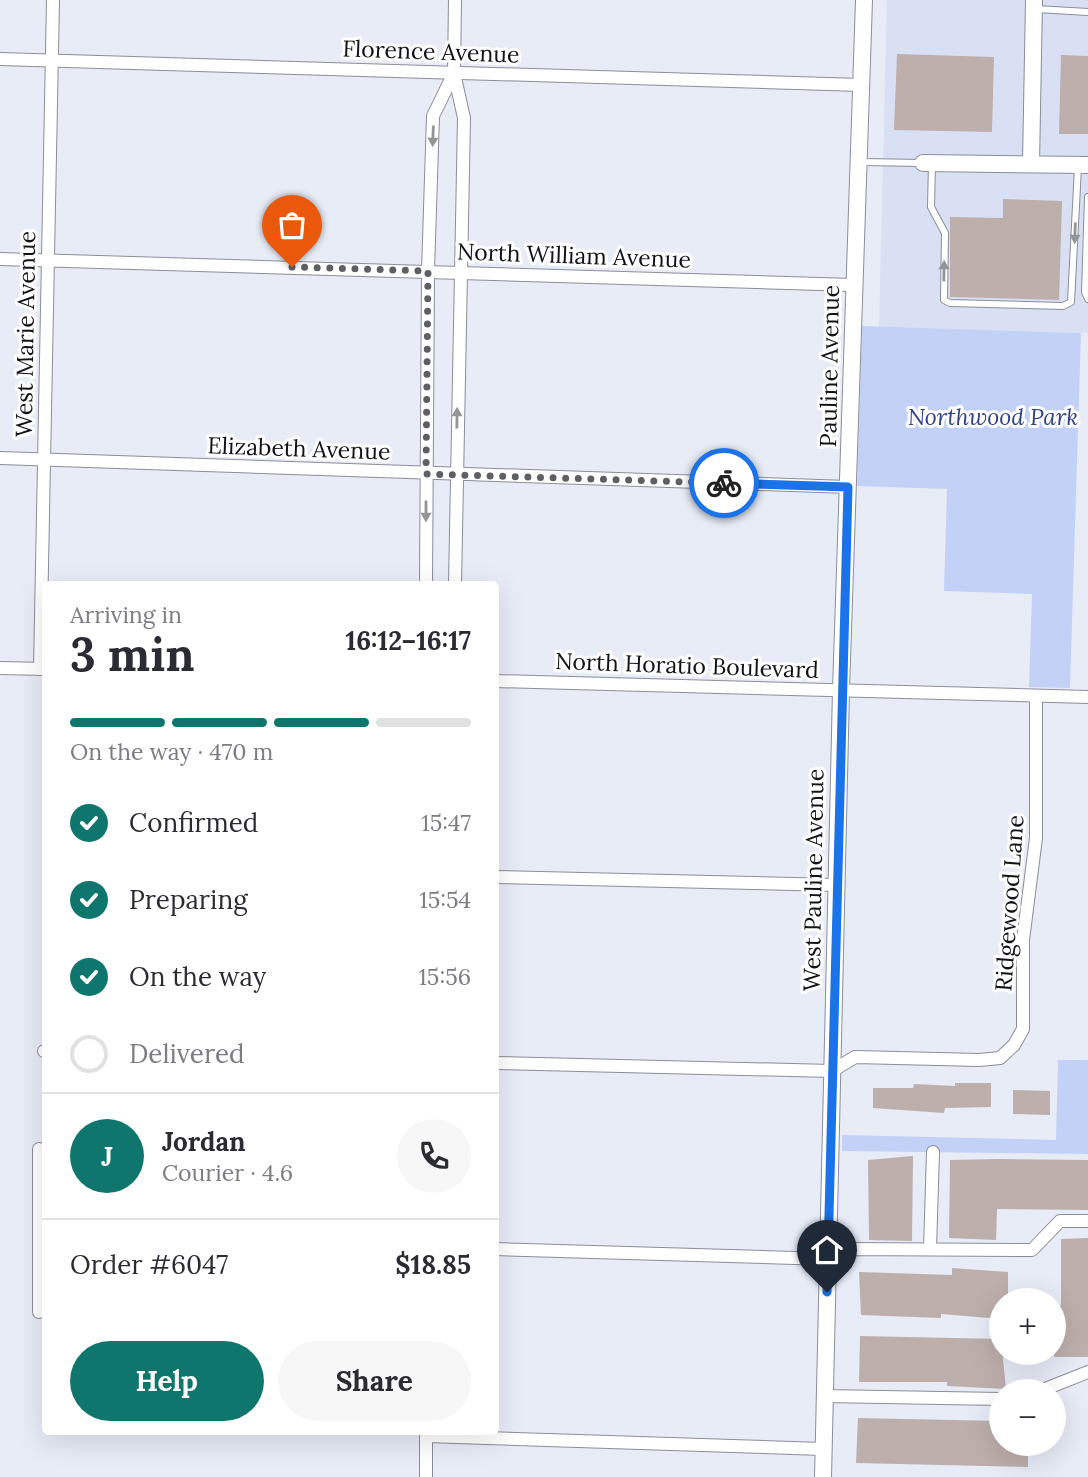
<!DOCTYPE html>
<html lang="en">
<head>
<meta charset="utf-8">
<style>
  :root { --surface:#fff; --page:#f7f7f7; --text:#2b2b33; --muted:#7c7c81; --line:#e1e1e2; --accent:#0f766e }
  body { margin:0; font-family:Lora,serif; background:var(--page); color:var(--text); height:100vh; display:flex; flex-direction:column; font-size:26px; white-space:nowrap }
  * { box-sizing:border-box; margin:0 }
  p { font-size:23px; color:var(--muted) }
  .icon { flex:none; width:38px; height:38px; fill:none; stroke:currentColor; stroke-width:2; stroke-linecap:round; stroke-linejoin:round }
  .map { position:relative; flex:1; overflow:hidden }
  .sheet { position:absolute; left:42px; top:581px; width:457px; height:854px; display:flex; flex-direction:column; background:var(--surface); border-radius:7px; box-shadow:0 7px 28px #0002 }
  .sheet>* { flex:none }
  .tools { position:absolute; left:989px; top:1288px; display:grid; gap:14px }
  .tools a { display:grid; place-items:center; width:77px; height:77px; border-radius:50%; background:var(--surface); box-shadow:0 7px 28px #0002; font-size:35px }
  .pin { position:absolute; display:grid; place-items:center; width:60px; height:60px; color:#fff; margin:-72px -30px; border-radius:50% 50% 50% 0; rotate:-45deg; box-shadow:0 0 7px #0007 }
  .pin .icon { rotate:45deg }
  .courier { position:absolute; display:grid; place-items:center; width:70px; height:70px; margin:-35px; border:5px solid #1a73e8; border-radius:50%; background:#fff; color:#222; box-shadow:0 2px 9px #0007 }
  .headline em { font-style:normal; font-weight:800 }
  .headline div { display:flex; flex-direction:column-reverse }
  .headline { display:flex; align-items:center; justify-content:space-between; height:119px; padding:0 28px }
  h1 { font-size:46px; font-weight:800; line-height:52px }
  .bar { display:grid; grid-template-columns:repeat(4,1fr); gap:10px 7px; align-content:center; height:84px; padding:0 28px }
  .bar i { height:9px; border-radius:5px; background:var(--line) }
  .bar .current { background:var(--accent) }
  .bar p { grid-column:span 4 }
  .line { display:flex; align-items:center; gap:18px; padding:0 28px; border-top:2px solid var(--line) }
  .line div { flex:1 }
  .round { display:grid; place-items:center; flex:none; width:74px; height:74px; border-radius:37px; background:var(--page) }
  ol { padding:0 28px; list-style:none }
  li { display:flex; align-items:center; gap:21px; height:77px }
  li p { margin-inline-start:auto }
  li .icon { padding:7px; border-radius:50%; background:var(--accent); color:#fff; stroke-width:4 }
  li:last-child { color:var(--muted) }
  li i { width:38px; height:38px; border:4px solid var(--line); border-radius:50% }
  .button { display:flex; gap:14px; margin-top:auto; padding:14px 28px }
  .button a { flex:1; height:80px; border-radius:42px; background:var(--accent); color:#fff; font-size:28px; font-weight:800; line-height:80px; text-align:center }
  .button a+a { background:var(--page); color:var(--text) }
  .map>svg:first-child { display:block }
  .built { fill:#d9e0f3 }
  .green { fill:#c3d1f7 }
  .building { fill:#bdafac }
  .lines { fill:none; stroke-linecap:round; stroke-linejoin:round }
  .lane-casing { stroke:#8a8e99; stroke-width:8 }
  .street-casing { stroke:#8a8e99; stroke-width:14 }
  .secondary-casing { stroke:#8a8e99; stroke-width:18 }
  .lane { stroke:#fff; stroke-width:6 }
  .street { stroke:#fff; stroke-width:12 }
  .secondary { stroke:#fff; stroke-width:16 }
  .oneway { fill:#949597 }
  .done { stroke:#5d5f65; stroke-width:7; stroke-dasharray:0 12.6 }
  .route { stroke:#1a73e8; stroke-width:9 }
  .labels { text-anchor:middle; dominant-baseline:central; stroke-width:6; stroke-linejoin:round; paint-order:stroke }
  .street-label { font-size:23px; fill:#121317; stroke:#fff }
  .park-label { font-size:23px; font-style:italic; fill:#334484; stroke:#fff }
</style>
</head>
<body>
<div class="map">
<svg width="1088" height="1477" viewBox="0 0 1088 1477">
  <rect width="100%" height="100%" fill="#e7ecf7"/>
  <path class="built" d="M887 0H1088V333L879 327Z"/>
  <g class="green">
    <path d="M862 326 1081 333 1070 688 1029 687 1032 594 944 591 947 489 857 486Z"/>
    <path d="M1058 1060H1088V1154L842 1151V1135L1056 1140Z"/>
  </g>
  <g class="building">
    <path d="M897 54 994 57 992 132 894 130Z"/>
    <path d="M1061 55 1088 56V134H1059Z"/>
    <path d="M1003 199 1062 201 1059 300 950 297V217L1003 218Z"/>
    <path d="M955 1083H991V1107L945 1108 944 1113 873 1108V1088H913L914 1084 955 1086Z"/>
    <path d="M1013 1090 1050 1091V1115L1013 1114Z"/>
    <path d="M913 1156 912 1241 869 1240 868 1160Z"/>
    <path d="M997 1159 1088 1160V1210L997 1209 996 1240 949 1238 950 1160Z"/>
    <path d="M1088 1238V1357H1054V1305H1061V1239Z"/>
    <path d="M952 1268 1008 1272V1300H1001V1319L941 1314V1318L861 1315 859 1272 952 1275Z"/>
    <path d="M860 1336 1001 1339 1006 1389 947 1386V1382H859Z"/>
    <path d="M858 1418 1001 1421V1444H1028V1467L856 1463Z"/>
  </g>
  <g class="lines">
    <defs>
      <g id="lane">
        <path d="M1036 9 1088 12"/>
        <path d="M861 162 923 163"/>
        <path d="M932 163 931 207 945 233 944 300 950 303 1063 306 1071 302 1078 167"/>
        <path d="M1088 197 1085 292 1088 299"/>
      </g>
      <g id="street">
        <path d="M0 59 861 85"/>
        <path d="M0 259 853 285"/>
        <path d="M0 458 848 487"/>
        <path d="M426 584 428 271 433 116 454 73"/>
        <path d="M455 584 464 118 454 73 455 0"/>
        <path d="M0 668 46 669"/>
        <path d="M40 669 53 0"/>
        <path d="M495 681 1088 697"/>
        <path d="M495 877 836 885"/>
        <path d="M44 1051H46"/>
        <path d="M495 1063 832 1071 855 1057 979 1060 1000 1058 1014 1045 1023 1029V940L1036 838V696"/>
        <path d="M39 1149V1312"/>
        <path d="M495 1249 827 1259 849 1249 1032 1250 1060 1221H1088"/>
        <path d="M930 1249 933 1152"/>
        <path d="M1040 1391 1088 1372"/>
        <path d="M824 1396 1001 1399"/>
        <path d="M426 1436 823 1449"/>
        <path d="M426 1477V1432"/>
      </g>
      <g id="secondary">
        <path d="M923 163 1088 165"/>
        <path d="M1031 164 1034 0"/>
        <path d="M823 1477 841 690 864 0"/>
      </g>
    </defs>
    <use href="#lane" class="lane-casing"/>
    <use href="#street" class="street-casing"/>
    <use href="#secondary" class="secondary-casing"/>
    <use href="#lane" class="lane"/>
    <use href="#street" class="street"/>
    <use href="#secondary" class="secondary"/>
  </g>
  <defs><path id="oneway-solid" d="M-6-.8H1V-3.2L6.5 0L1 3.2V.8H-6Z" transform="scale(1.75)"/></defs>
  <g class="oneway">
    <use href="#oneway-solid" transform="translate(433 136) rotate(92)"/>
    <use href="#oneway-solid" transform="translate(1075 233) rotate(92)"/>
    <use href="#oneway-solid" transform="translate(944 271) rotate(-89)"/>
    <use href="#oneway-solid" transform="translate(457 418) rotate(-89)"/>
    <use href="#oneway-solid" transform="translate(426 511) rotate(90)"/>
  </g>
  <g class="lines">
    <path class="done" d="M292 267 428 271 426 474 724 483"/>
    <path class="route" d="M724 483 848 487 827 1292"/>
  </g>
  <g class="labels">
    <g class="street-label">
      <text transform="translate(431 51) rotate(2)">Florence Avenue</text>
      <text transform="translate(574 255) rotate(2)">North William Avenue</text>
      <text transform="translate(25 334) rotate(-89)">West Marie Avenue</text>
      <text transform="translate(829 366) rotate(-89)">Pauline Avenue</text>
      <text transform="translate(299 448) rotate(2)">Elizabeth Avenue</text>
      <text transform="translate(687 665) rotate(2)">North Horatio Boulevard</text>
      <text transform="translate(813 880) rotate(-89)">West Pauline Avenue</text>
      <text transform="translate(1009 903) rotate(-86)">Ridgewood Lane</text>
    </g>
    <g class="park-label">
      <text x="993" y="416">Northwood Park</text>
    </g>
  </g>
</svg>
<div class="tools">
<a>+</a>
<a>−</a>
</div>
<div class="pin" style="left:292px;top:267px;background:#ea580c"><svg class="icon" aria-label="bag" viewBox="0 0 24 24"><path d="M5 8h14l-1 12H6zM9 8a3 3 0 0 1 6 0"/></svg></div>
<div class="pin" style="left:827px;top:1292px;background:#1f2937"><svg class="icon" aria-label="home" viewBox="0 0 24 24"><path d="M3 11l9-7 9 7M6 9v11h12V9"/></svg></div>
<div class="courier" style="left:724px;top:483px"><svg class="icon" aria-label="bike" viewBox="0 0 24 24"><circle cx="6" cy="16" r="4"/><circle cx="18" cy="16" r="4"/><path d="M6 16l4-8h5l3 8M10 8l3 8H6M13 5h3"/></svg></div>
<section class="sheet">
<div class="headline"><div><h1>3 min</h1><p>Arriving in</p></div><em>16:12–16:17</em></div>
<div class="bar"><i class="current"></i><i class="current"></i><i class="current"></i><i></i><p>On the way · 470 m</p></div>
<ol>
<li><svg class="icon" aria-label="check" viewBox="0 0 24 24"><path d="M5 12l5 5 9-10"/></svg>Confirmed<p>15:47</p></li>
<li><svg class="icon" aria-label="check" viewBox="0 0 24 24"><path d="M5 12l5 5 9-10"/></svg>Preparing<p>15:54</p></li>
<li><svg class="icon" aria-label="check" viewBox="0 0 24 24"><path d="M5 12l5 5 9-10"/></svg>On the way<p>15:56</p></li>
<li><i></i>Delivered</li>
</ol>
<div class="line" style="height:126px"><b class="round" style="background:var(--accent);color:#fff">J</b><div><b>Jordan</b><p>Courier · 4.6</p></div><a class="round"><svg class="icon" aria-label="phone" viewBox="0 0 24 24"><path d="M5 4h4l2 5-3 2q2 4 5 5l2-3 5 2v4C11 20 4 13 5 4z"/></svg></a></div>
<div class="line" style="height:91px"><div>Order #6047</div><b>$18.85</b></div>
<div class="button"><a>Help</a><a>Share</a></div>
</section>
</div>
</body>
</html>
